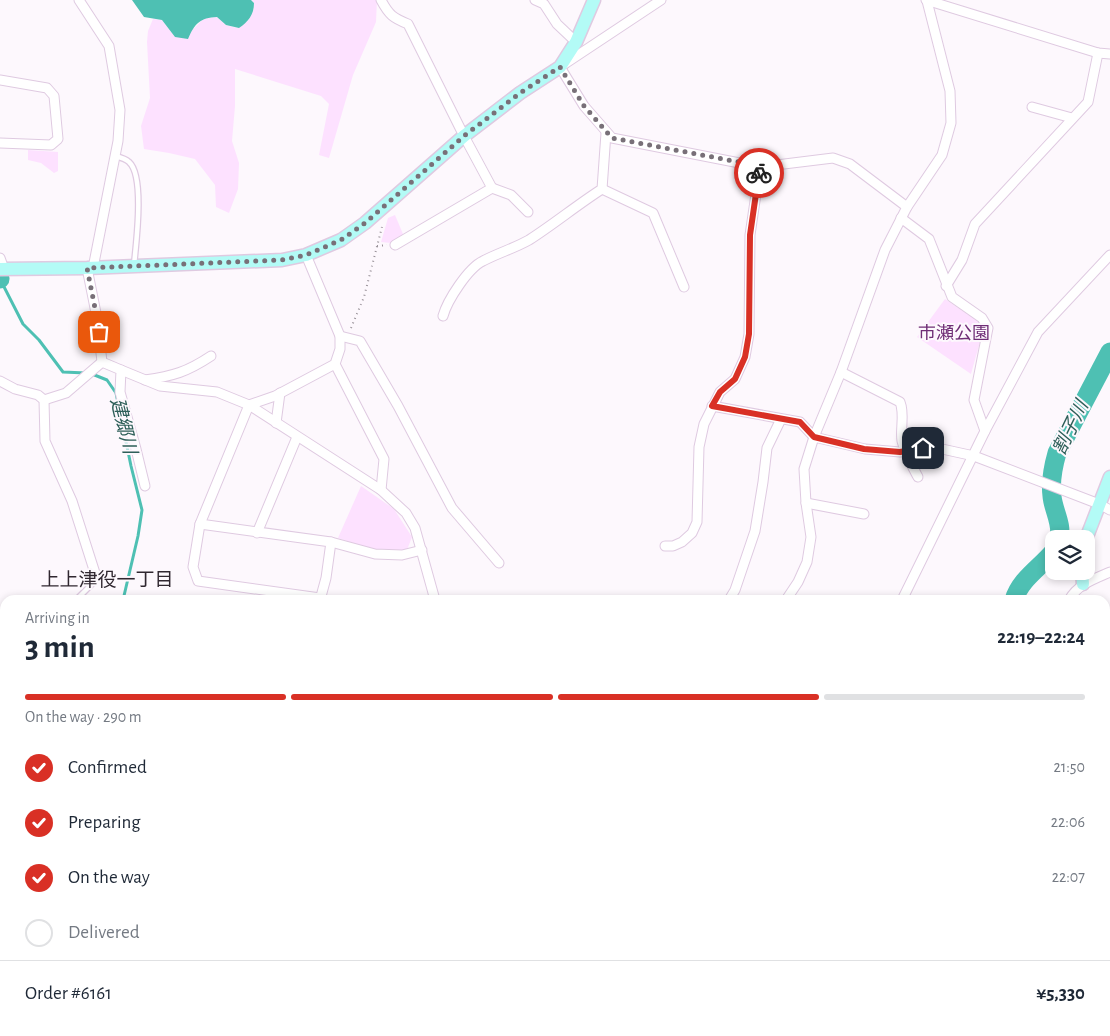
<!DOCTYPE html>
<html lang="en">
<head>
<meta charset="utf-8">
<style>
  :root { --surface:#fff; --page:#f6f6f7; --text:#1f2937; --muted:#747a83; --line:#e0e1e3; --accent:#d93025 }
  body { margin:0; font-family:"Alegreya Sans","Noto Sans JP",sans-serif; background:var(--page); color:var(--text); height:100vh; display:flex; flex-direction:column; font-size:19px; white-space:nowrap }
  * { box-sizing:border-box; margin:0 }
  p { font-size:16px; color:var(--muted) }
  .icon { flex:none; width:28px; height:28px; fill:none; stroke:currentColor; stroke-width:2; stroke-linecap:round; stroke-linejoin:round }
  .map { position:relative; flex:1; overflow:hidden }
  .side { position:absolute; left:0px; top:595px; width:1110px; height:441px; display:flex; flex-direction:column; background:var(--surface); border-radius:15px 15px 0 0; box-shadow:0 2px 8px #0003 }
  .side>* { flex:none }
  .buttons { position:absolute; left:1045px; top:530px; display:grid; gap:10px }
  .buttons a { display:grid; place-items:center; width:50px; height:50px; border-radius:10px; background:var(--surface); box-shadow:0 2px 8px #0003; font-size:25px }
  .pin { position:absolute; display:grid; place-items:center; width:42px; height:42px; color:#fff; margin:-21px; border-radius:10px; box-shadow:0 2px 8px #0006 }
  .courier { position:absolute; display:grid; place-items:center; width:50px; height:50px; margin:-25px; border:4px solid #d93025; border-radius:50%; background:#fff; color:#222; box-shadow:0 1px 6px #0007 }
  .headline em { font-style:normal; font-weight:700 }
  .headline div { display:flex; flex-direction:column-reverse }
  .headline { display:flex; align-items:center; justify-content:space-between; height:85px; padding:0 25px }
  h1 { font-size:32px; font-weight:700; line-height:38px }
  .bar { display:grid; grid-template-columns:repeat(4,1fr); gap:8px 5px; align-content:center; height:60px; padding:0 25px }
  .bar i { height:6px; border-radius:4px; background:var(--line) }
  .bar .selected { background:var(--accent) }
  .bar p { grid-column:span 4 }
  .line { display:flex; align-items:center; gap:12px; padding:0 25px; border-top:1px solid var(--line) }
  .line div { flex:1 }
  ol { padding:0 25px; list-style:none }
  li { display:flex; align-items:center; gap:15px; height:55px }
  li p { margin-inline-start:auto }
  li .icon { padding:5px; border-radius:50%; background:var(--accent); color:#fff; stroke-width:4 }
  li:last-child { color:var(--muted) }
  li i { width:28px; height:28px; border:2px solid var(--line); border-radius:50% }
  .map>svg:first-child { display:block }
  .green { fill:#fde1ff }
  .water { fill:#4ec0b3 }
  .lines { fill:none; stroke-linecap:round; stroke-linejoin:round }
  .stream { stroke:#4ec0b3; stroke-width:3 }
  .river { stroke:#4ec0b3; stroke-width:19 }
  .highway-tunnel { stroke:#d4ced4; stroke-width:16; stroke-dasharray:16 8; stroke-linecap:butt }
  .lane-casing { stroke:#dfcae1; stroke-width:7 }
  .street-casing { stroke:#dfcae1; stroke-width:11 }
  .secondary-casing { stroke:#dfcae1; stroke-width:15 }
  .highway-casing { stroke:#d6d4d6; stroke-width:19 }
  .path { stroke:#999299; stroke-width:2; stroke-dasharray:1 4; stroke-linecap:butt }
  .lane { stroke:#fff; stroke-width:4.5 }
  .street { stroke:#fff; stroke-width:9 }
  .secondary { stroke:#b3fbf6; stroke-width:12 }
  .highway { stroke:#03f3e0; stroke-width:16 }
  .done { stroke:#787078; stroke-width:5; stroke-dasharray:0 9 }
  .route { stroke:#d93025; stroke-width:6 }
  .labels { text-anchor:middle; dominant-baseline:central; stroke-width:4; stroke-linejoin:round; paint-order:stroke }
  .park-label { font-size:18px; fill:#6f2d76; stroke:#fdf8fd }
  .water-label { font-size:19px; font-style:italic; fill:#2e5f59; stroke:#fdf8fd }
  .neighbourhood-label { font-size:19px; fill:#302730; stroke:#fdf8fd }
</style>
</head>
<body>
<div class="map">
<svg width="1110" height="1036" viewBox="0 0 1110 1036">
  <rect width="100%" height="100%" fill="#fdf8fd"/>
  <g class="green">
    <path d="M251 0H377L376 22 353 75 329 158 319 155 329 104 321 96 235 69V106L232 141 239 163 238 189 229 213 216 207 215 185 195 159 169 153 144 149 141 126 150 98 147 42 148 31 153 19 162 20 175 37C180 35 188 34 192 30 204 20 199 18 217 17L226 25 238 28C248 22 254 15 254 3Z"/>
    <path d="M28 150 58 152V171L54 173 41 163 28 160Z"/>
    <path d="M395 215 403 234 391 243 381 242 388 218Z"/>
    <path d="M945 299 979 322 983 331 971 374 917 337Z"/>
    <path d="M361 486 394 509 412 537 407 550H374L338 538Z"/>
    <rect x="1105" y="668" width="5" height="202"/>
    <path d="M0 817 5 821V1031H622L623 1036H0Z"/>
    <path d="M1105 935H1110V1034L1105 1036H1012L1013 1031H1105Z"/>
  </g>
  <path class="water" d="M132 0H251L254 3C254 15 248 22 239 28L226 25 217 17C200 18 195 23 188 39L175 37 162 20 144 17Z"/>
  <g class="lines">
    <g class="stream">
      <path d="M0 279 23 324 39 340 63 372 86 373"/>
      <path d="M92 374 107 380 116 393 131 466 142 510 138 536 123 600"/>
      <path d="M0 981H5"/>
    </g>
    <g class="river">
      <path d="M0 278V279"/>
      <path d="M1059 539C1063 524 1053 510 1052 496 1050 481 1053 467 1057 453L1110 352"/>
      <path d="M1014 600C1020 579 1041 567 1054 551"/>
      <path d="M846 1036 849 1031"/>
    </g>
    <g class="highway-tunnel">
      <path d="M0 868 5 869"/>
      <path d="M0 885 5 886"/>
    </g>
    <defs>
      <g id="lane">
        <path d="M115 156C119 157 126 159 129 162 145 176 136 244 134 265"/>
        <path d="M76 600 95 581V573"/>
      </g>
      <g id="street">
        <path d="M79 0 109 46 120 110 118 141 93 268"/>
        <path d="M381 0C389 15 393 18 408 24L464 136 492 188 395 245"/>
        <path d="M535 0 544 4 557 24 576 42"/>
        <path d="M661 0 560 67 584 106 612 138 760 167 833 158 850 164 907 207"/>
        <path d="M926 0 1098 53 1110 54"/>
        <path d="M0 80 47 88 54 96 58 139 51 145 0 143"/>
        <path d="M1032 107 1072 118"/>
        <path d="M492 188 511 195 528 212"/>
        <path d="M602 189 653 213 684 287"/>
        <path d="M901 218 929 239 952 297 982 318 988 328 974 400 985 431"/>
        <path d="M306 255 340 336V349L335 364 275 396 249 405 200 524 193 567 198 581 320 598"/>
        <path d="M0 258 4 269"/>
        <path d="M87 268 97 318 102 362 121 370 120 392 136 449 145 486"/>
        <path d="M946 286 962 260 975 224 1088 102 1098 53"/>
        <path d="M443 316C447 301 468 268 483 261 498 253 515 248 529 240 554 224 577 205 602 189L606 133"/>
        <path d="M340 336 360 341 398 406 452 508 499 563"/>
        <path d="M335 364 384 459 381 490"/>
        <path d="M121 370 160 386 217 392 249 405 381 490 406 513 415 528 435 600"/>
        <path d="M841 372 900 402C905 414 900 428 902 441 905 454 912 466 918 477"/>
        <path d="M145 380C173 376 187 372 211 356"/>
        <path d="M0 381 15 389 38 395 44 400 45 441 72 501 95 573"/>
        <path d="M44 400 66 393 102 362"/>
        <path d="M712 406 800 422 814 437 865 449 900 452 933 447 974 456 1099 504 1110 510"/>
        <path d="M276 423 280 393"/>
        <path d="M806 503 864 514"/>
        <path d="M200 524 331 542 326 578 320 600"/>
        <path d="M257 533 297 437"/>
        <path d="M331 542 375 554 402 555 422 550"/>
        <path d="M665 546H673L682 542 692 533 697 522 699 447 704 424 720 392 735 379 745 357 749 334 750 235 760 167"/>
        <path d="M729 600 735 590 755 531 763 482 767 448 781 419"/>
        <path d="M786 600 798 582 807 562 811 537 806 503 804 469 814 437 841 372 885 250 907 207 942 155 951 123 950 91 927 1"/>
        <path d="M902 600 985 431 1038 332 1110 255"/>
        <path d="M1069 600C1078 584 1094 579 1110 572"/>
        <path d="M0 765 5 769"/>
        <path d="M0 992 5 995"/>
        <path d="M971 1031 986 1036"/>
        <path d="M754 1036 755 1031"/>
      </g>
      <g id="secondary">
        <path d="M0 269 87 268 282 260 306 255 341 240 365 223 464 136 520 93 560 67 576 42 594 0"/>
        <path d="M1086 539 1110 477"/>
        <path d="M1082 571 1083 584"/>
      </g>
      <g id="highway">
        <path d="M1105 890H1110"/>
        <path d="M1105 914H1110"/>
      </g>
    </defs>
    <use href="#lane" class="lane-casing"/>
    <use href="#street" class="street-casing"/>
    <use href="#secondary" class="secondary-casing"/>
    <use href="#highway" class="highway-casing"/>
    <g class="path">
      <path d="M377 246 387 245"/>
      <path d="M351 328 364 297 383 223"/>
    </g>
    <use href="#lane" class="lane"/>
    <use href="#street" class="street"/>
    <use href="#secondary" class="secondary"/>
    <use href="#highway" class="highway"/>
  </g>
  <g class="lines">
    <path class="done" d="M99 332 97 318 87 268 282 260 306 255 341 240 365 223 464 136 520 93 560 67 584 106 612 138 760 166 759 173"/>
    <path class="route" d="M759 173 750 235 749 334 745 357 735 379 720 392 712 406 800 422 814 437 864 449 900 452 923 448"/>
  </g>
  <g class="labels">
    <g class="park-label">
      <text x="954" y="334">市瀬公園</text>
    </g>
    <g class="water-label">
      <text transform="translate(123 426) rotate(76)">建郷川</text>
      <text transform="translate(1071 428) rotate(-64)">割子川</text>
    </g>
    <g class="neighbourhood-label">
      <text x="107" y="580">上上津役一丁目</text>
    </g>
  </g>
</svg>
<div class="buttons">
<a><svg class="icon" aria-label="layers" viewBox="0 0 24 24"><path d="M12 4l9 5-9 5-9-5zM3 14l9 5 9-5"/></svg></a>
</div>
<div class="pin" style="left:99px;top:332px;background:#ea580c"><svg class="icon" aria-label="bag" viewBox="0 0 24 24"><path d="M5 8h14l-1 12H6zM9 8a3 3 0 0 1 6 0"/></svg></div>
<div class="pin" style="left:923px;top:448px;background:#1f2937"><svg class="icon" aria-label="home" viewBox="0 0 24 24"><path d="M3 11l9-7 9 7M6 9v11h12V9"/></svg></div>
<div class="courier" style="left:759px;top:173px"><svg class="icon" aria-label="bike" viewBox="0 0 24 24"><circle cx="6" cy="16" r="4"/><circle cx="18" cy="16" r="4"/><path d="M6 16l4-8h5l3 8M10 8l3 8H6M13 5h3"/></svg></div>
<section class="side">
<div class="headline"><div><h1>3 min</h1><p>Arriving in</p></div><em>22:19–22:24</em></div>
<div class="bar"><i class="selected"></i><i class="selected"></i><i class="selected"></i><i></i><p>On the way · 290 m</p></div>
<ol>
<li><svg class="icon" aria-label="check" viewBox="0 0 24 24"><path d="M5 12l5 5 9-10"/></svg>Confirmed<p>21:50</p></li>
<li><svg class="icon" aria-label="check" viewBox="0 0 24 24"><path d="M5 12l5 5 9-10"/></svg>Preparing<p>22:06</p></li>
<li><svg class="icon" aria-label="check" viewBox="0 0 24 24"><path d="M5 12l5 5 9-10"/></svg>On the way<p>22:07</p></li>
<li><i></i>Delivered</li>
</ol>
<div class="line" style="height:65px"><div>Order #6161</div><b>¥5,330</b></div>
</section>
</div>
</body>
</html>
